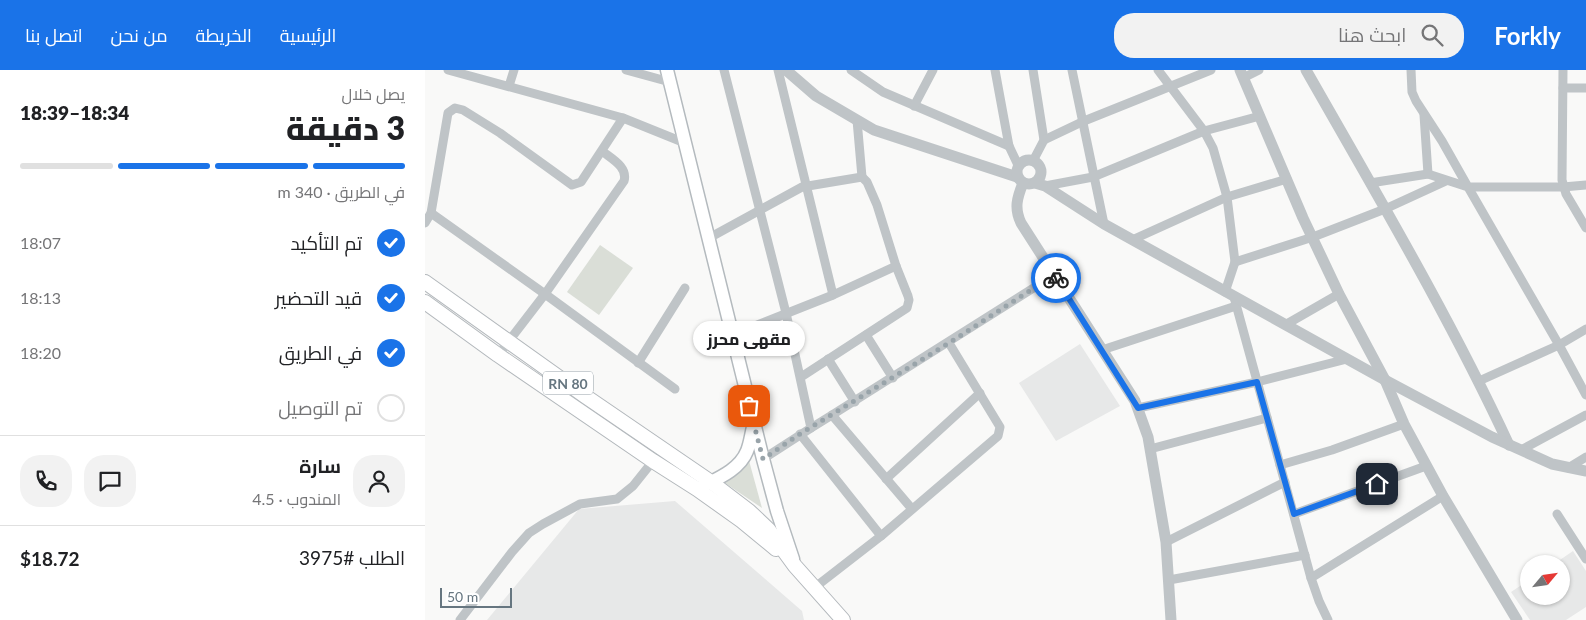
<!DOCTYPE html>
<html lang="ar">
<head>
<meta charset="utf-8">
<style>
  :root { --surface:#fff; --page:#f2f2f2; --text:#202124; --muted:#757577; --line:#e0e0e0; --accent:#1a73e8 }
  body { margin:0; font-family:Lato,Cairo,sans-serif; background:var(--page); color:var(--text); direction:rtl; height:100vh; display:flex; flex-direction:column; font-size:19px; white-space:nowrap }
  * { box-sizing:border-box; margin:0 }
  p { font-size:16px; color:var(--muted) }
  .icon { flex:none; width:28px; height:28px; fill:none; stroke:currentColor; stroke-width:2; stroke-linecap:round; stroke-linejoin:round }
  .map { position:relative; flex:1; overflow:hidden; direction:ltr }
  .panel { display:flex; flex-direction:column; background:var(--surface); width:425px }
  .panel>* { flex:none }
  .needle { width:32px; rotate:61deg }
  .tools { position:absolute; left:1095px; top:485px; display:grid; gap:10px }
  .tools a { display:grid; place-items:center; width:50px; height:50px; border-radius:50%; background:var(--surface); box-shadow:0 1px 4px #0004; font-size:25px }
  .scale { position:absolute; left:15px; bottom:12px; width:72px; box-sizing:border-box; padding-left:5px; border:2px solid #667680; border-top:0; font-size:14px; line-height:18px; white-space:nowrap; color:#667680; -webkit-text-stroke:4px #fff; paint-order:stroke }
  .pin { position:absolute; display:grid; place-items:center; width:42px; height:42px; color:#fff; margin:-21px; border-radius:10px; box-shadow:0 2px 8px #0006 }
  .courier { position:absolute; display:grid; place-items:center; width:50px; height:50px; margin:-25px; border:4px solid #1a73e8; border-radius:50%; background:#fff; color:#222; box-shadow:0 1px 6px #0007 }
  .bubble { position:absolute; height:35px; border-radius:18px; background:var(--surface); box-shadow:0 1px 4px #0004; font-size:16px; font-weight:800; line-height:35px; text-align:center; direction:rtl }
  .summary em { font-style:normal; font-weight:800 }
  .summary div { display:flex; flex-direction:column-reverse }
  .summary { display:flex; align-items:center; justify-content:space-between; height:85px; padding:0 20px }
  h1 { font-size:32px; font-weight:800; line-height:38px }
  .bar { display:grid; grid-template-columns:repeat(4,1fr); gap:8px 5px; align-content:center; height:60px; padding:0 20px }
  .bar i { height:6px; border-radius:4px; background:var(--line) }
  .bar .active { background:var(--accent) }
  .bar p { grid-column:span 4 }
  .line { display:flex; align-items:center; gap:12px; padding:0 20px; border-top:1px solid var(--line) }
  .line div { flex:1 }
  .round { display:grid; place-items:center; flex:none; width:52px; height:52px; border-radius:20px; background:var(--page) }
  ol { padding:0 20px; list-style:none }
  li { display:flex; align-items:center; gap:15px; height:55px }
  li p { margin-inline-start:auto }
  li .icon { padding:5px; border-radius:50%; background:var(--accent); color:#fff; stroke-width:4 }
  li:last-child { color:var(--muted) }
  li i { width:28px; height:28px; border:2px solid var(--line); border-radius:50% }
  header { display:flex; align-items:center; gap:30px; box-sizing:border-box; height:70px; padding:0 25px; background:var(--accent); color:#fff }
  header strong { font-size:24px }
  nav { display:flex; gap:28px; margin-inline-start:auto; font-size:18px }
  .search { width:350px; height:45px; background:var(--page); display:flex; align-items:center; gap:12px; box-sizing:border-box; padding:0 18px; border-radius:20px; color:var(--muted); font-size:19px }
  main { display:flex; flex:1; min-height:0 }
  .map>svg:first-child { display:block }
  .built { fill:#e7e8e8 }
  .green { fill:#daded7 }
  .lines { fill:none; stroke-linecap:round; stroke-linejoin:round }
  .secondary-casing { stroke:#b4babe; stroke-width:15 }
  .primary-casing { stroke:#b3b8bc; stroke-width:16 }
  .minor { stroke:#bfc4c7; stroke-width:9 }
  .tertiary { stroke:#bfc4c7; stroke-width:11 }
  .secondary { stroke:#fff; stroke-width:12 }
  .primary { stroke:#fff; stroke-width:14 }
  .done { stroke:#99a4aa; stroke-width:5; stroke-dasharray:0 9 }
  .route { stroke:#1a73e8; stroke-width:6 }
  .labels { text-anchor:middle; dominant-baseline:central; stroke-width:5; stroke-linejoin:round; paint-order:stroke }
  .shield { fill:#fff; stroke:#949fa6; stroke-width:1 }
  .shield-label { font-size:14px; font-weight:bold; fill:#667680 }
</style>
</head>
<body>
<header>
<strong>Forkly</strong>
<div class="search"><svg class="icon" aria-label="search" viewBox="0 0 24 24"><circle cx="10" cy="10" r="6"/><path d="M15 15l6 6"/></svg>ابحث هنا</div>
<nav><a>الرئيسية</a><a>الخريطة</a><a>من نحن</a><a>اتصل بنا</a></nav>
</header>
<main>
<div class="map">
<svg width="1161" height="550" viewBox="0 0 1161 550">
  <rect width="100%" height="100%" fill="#f9f9f8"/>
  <g class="built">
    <path d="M655 274 695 336 631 371 594 313Z"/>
    <path d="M250 431 377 541 379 550H62L154 439Z"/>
    <path d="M1148 481 1161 501V537L1141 550H1105L1086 522 1104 510V526H1136V494H1129Z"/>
  </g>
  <g class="green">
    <path d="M175 175 208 198 174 245 142 222Z"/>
    <path d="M323 387 337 438 300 413Z"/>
  </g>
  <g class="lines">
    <defs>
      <g id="secondary">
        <path d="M242 0 338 389 352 441 368 489"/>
        <path d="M278 416C294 408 315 399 322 381 325 374 326 365 328 357"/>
      </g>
      <g id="primary">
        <path d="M0 212 160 326 286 412 324 441 343 459 370 496 418 550"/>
        <path d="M0 232 73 285 228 391 272 419 317 451 351 479"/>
      </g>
    </defs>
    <use href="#secondary" class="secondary-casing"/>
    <use href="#primary" class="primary-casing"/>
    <g class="minor">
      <path d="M23 0 198 48 260 73"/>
      <path d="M201 0 245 12"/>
      <path d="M299 0 361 243 386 358 338 389"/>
      <path d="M353 0 408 225"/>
      <path d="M426 0 458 22 584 76"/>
      <path d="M570 0 584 76 593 95"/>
      <path d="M608 0 619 70 608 91"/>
      <path d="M647 0 679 154"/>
      <path d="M733 0 779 61 788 78 802 127 810 192 888 167 960 139 1021 111"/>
      <path d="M986 0 987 22 991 31 1017 71 1043 117H1138L1161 115"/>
      <path d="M1138 0 1137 110 1141 124 1161 158"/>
      <path d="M818 8 834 0"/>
      <path d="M84 16 89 0"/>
      <path d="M1138 18H1161"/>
      <path d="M489 36 508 0"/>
      <path d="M999 45 1003 104"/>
      <path d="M619 70 659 51 786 0"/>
      <path d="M945 113 1003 104 1043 117 1134 275 1161 325"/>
      <path d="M620 116 668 107 779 61 835 46"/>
      <path d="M6 143 120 224 199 111C203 97 187 89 177 81"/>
      <path d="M0 153 6 143 23 43 30 38 38 40 75 63 147 115 156 112 198 48"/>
      <path d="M284 168 377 117 437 107 432 50"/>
      <path d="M707 170 802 127 862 109"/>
      <path d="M800 222 810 192"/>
      <path d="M809 227 886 508 894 531 903 550"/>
      <path d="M860 255 914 224"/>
      <path d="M307 265 408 225 471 196"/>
      <path d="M441 265 468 308"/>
      <path d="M677 280 811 236"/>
      <path d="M73 285 120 224 250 319"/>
      <path d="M403 289 430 332"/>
      <path d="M213 293 260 218"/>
      <path d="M376 307 482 238 484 230 483 226 471 196 452 135 442 112 437 107"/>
      <path d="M1054 311 1134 275 1161 259"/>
      <path d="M713 338 832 312 922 289"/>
      <path d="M386 358 407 345"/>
      <path d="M375 364 456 466"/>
      <path d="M725 379 842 348"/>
      <path d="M1096 380 1161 345"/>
      <path d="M855 395 907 380 979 354"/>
      <path d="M1143 398 1161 387"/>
      <path d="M461 409 555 323"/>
      <path d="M487 439 407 345 629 205"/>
      <path d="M869 444 1001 396"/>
      <path d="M1132 444 1161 489"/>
      <path d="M741 472 860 412"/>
      <path d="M886 508 1018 426"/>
      <path d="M744 510 880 485"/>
      <path d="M389 518 456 466 573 366 575 357 524 273"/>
      <path d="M35 550 87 482 104 463 118 454 155 434 192 429 208 416 228 391"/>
    </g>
    <g class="tertiary">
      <path d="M361 0 391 26 449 60 592 107"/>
      <path d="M815 0 878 148 914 224 960 310 979 354 1018 426 1092 550"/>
      <path d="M881 0C951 123 1024 246 1084 375"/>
      <circle cx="604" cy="102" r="12"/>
      <path d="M598 113C592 128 589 138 596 153L710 331 723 367 741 472 746 550"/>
      <path d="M610 113 620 116 679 154 960 310 1067 367 1127 394 1161 401"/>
    </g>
    <use href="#secondary" class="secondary"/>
    <use href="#primary" class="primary"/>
  </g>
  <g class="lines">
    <path class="done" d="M324 336 338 389 375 364 524 273 629 205 631 208"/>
    <path class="route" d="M631 208 713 338 832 312 869 444 952 414"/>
  </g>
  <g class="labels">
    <rect class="shield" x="118" y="301.5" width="50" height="23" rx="4"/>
    <g class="shield-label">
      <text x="143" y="313">RN 80</text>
    </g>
  </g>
</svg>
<div class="tools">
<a><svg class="needle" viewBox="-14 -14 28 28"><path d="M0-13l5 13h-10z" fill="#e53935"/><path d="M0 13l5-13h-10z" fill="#757577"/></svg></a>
</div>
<div class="scale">50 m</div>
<div class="pin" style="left:324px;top:336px;background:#ea580c"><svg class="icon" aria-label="bag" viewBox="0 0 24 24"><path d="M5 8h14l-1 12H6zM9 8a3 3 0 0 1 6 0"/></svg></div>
<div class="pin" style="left:952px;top:414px;background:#1f2937"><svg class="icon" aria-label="home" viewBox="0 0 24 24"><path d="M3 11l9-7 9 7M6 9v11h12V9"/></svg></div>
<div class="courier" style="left:631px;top:208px"><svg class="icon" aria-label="bike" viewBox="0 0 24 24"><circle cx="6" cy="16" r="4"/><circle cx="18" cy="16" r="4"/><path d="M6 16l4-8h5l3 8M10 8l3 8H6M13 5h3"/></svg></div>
<div class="bubble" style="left:268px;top:251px;width:112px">مقهى محرز</div>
</div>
<section class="panel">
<div class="summary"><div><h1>3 دقيقة</h1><p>يصل خلال</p></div><em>18:34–18:39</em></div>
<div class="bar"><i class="active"></i><i class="active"></i><i class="active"></i><i></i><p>في الطريق · 340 m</p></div>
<ol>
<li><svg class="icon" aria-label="check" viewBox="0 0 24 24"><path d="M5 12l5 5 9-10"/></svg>تم التأكيد<p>18:07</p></li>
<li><svg class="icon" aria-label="check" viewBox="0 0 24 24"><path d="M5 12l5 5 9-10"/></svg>قيد التحضير<p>18:13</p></li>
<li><svg class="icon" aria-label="check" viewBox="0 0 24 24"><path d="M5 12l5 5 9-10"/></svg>في الطريق<p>18:20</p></li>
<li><i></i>تم التوصيل</li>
</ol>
<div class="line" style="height:90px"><a class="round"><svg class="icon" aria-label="person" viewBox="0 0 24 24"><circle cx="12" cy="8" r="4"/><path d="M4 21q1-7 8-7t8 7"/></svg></a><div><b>سارة</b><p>المندوب · 4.5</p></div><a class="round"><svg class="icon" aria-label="chat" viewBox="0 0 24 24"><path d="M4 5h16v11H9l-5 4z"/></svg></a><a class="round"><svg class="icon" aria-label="phone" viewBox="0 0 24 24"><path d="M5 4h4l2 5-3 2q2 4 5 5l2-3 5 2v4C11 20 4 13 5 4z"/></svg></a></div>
<div class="line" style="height:65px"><div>الطلب #3975</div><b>$18.72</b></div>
</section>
</main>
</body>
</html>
